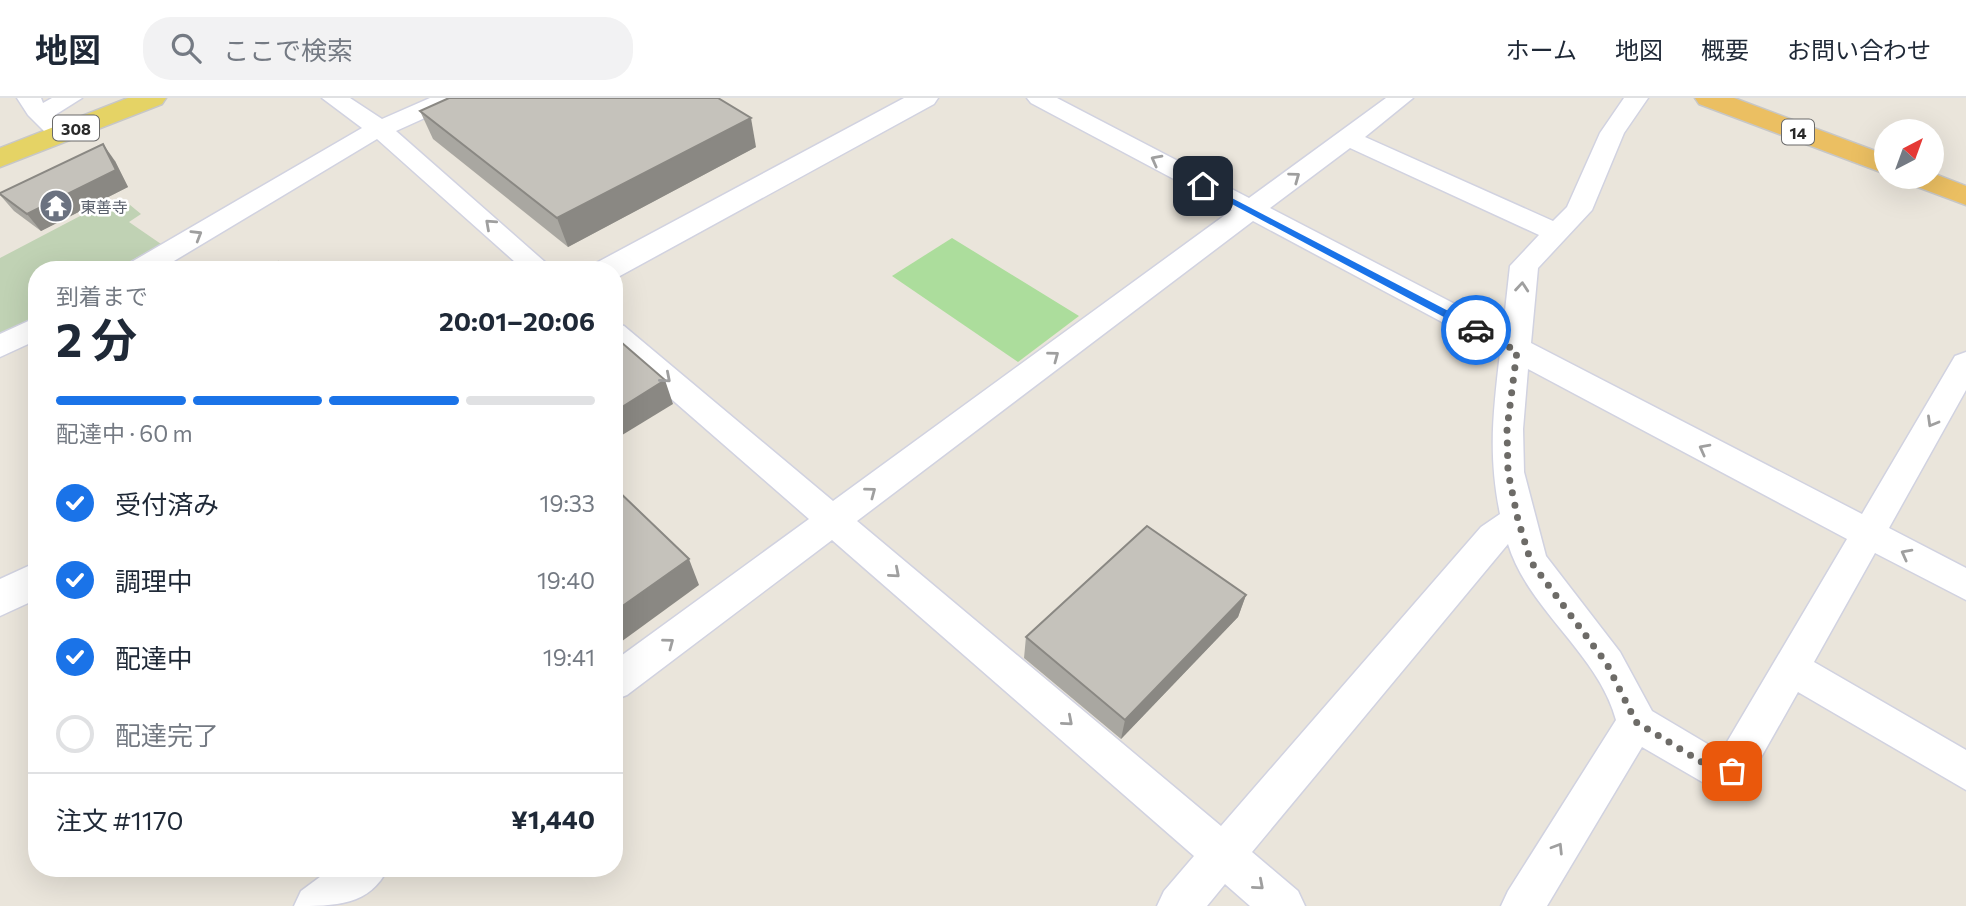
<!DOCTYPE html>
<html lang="ja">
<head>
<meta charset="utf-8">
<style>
  :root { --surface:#fff; --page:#f2f2f3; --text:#1f2937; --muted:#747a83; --line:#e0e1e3; --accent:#1a73e8 }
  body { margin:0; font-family:Commissioner,"Noto Sans JP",sans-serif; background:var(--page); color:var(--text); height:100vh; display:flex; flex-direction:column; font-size:26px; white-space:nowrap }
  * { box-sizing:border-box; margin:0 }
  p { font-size:23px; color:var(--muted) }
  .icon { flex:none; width:38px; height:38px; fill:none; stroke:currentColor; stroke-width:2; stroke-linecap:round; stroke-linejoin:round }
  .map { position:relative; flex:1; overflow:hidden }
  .sheet { position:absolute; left:28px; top:163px; width:595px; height:616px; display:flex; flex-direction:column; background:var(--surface); border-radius:28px; box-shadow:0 7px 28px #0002 }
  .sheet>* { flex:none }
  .needle { width:46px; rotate:41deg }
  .buttons { position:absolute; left:1874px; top:21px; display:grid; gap:14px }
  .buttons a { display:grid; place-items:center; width:70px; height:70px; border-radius:50%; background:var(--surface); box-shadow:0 7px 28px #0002; font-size:35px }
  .pin { position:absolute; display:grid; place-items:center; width:60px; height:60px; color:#fff; margin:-30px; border-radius:14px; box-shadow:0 4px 10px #0006 }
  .courier { position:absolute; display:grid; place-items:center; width:70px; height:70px; margin:-35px; border:5px solid #1a73e8; border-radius:50%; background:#fff; color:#222; box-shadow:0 2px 9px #0007 }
  .summary em { font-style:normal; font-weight:700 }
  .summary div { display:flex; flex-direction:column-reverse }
  .summary { display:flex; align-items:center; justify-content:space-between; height:119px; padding:0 28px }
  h1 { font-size:46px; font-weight:700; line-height:52px }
  .bar { display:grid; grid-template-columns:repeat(4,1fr); gap:10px 7px; align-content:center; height:84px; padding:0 28px }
  .bar i { height:9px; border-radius:5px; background:var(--line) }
  .bar .on { background:var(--accent) }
  .bar p { grid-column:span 4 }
  .line { display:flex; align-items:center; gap:18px; padding:0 28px; border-top:2px solid var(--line) }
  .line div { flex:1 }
  ol { padding:0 28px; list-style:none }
  li { display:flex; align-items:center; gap:21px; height:77px }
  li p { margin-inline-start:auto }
  li .icon { padding:7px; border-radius:50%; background:var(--accent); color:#fff; stroke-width:4 }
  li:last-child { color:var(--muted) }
  li i { width:38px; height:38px; border:4px solid var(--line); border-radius:50% }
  header { display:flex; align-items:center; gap:42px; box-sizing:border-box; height:98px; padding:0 35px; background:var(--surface); border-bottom:2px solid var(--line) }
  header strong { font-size:33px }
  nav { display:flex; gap:38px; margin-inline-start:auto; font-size:24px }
  .search { width:490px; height:63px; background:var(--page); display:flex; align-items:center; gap:18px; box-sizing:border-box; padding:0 24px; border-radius:28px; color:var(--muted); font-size:26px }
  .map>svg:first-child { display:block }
  .green { fill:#acdd9c }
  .cemetery { fill:#c0d2b4 }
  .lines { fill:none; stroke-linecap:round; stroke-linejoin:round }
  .minor-casing { stroke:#d1d2e0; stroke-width:3 }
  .tertiary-casing { stroke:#d1d2e0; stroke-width:3 }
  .primary-casing { stroke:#c7c7c7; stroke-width:3 }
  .trunk-casing { stroke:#c7c7c7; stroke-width:3 }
  .minor { fill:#fff; fill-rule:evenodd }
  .tertiary { fill:#fff; fill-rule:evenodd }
  .primary { fill:#e5d365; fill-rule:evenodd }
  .trunk { fill:#ebbf62; fill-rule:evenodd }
  .wall { fill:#a9a7a1 }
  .shaded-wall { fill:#8a8883 }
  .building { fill:#c5c2bb; stroke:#8a8883; stroke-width:2 }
  .oneway { stroke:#9f9f9f }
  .route { fill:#1a73e8 }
  .done { stroke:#6d6b67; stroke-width:7; stroke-dasharray:0 12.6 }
  .labels { text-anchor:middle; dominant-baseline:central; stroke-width:5; stroke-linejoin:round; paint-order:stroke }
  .shield { fill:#fff; stroke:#696969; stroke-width:2 }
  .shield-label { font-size:16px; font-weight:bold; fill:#292929 }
  .far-worship-label { font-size:16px; fill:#5b616d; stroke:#fff; text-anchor:start }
</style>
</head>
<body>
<header>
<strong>地図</strong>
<div class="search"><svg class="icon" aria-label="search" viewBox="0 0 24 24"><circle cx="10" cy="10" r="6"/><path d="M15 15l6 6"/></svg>ここで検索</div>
<nav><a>ホーム</a><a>地図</a><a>概要</a><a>お問い合わせ</a></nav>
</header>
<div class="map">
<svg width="1966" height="808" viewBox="0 0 1966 808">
  <rect width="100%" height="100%" fill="#eae5db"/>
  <path class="green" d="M952 140 1079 218 1018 264 892 178Z"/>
  <path class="cemetery" d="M124 102 141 116 129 124 161 146 116 171 37 172V217L0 237V160L82 117Z"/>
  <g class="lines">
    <defs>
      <g id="minor">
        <path d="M17 0H41L43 5 52 0H82L55 17 73 36 70 41H52L28 17Z"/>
        <path d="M322 0H350L382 21 430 0H462L458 5 396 33 554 172H524L377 41 159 172H125L128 166 362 30Z"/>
        <path d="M1027 0H1057L1249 100 1386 0H1413L1365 39 1553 123 1567 109 1600 35 1624 0H1648L1624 35 1592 112 1538 170 1531 245 1862 416 1955 258 1966 254V292L1889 430 1966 470V502L1875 455 1814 564 1966 652V692L1798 594 1746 686 1723 696 1642 649 1547 808H1501L1508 793 1616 622C1598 555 1528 512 1508 446L1252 754 1298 793 1305 808H1250L1225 786 1207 808H1157L1164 793 1194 758 832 442 627 597 614 602V563L809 421 614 251V225L624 228 833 403 1232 112 1031 5ZM1350 50 1539 137 1510 168 1503 231 1270 110ZM1253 123 1500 255C1493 315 1488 357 1500 416L1481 429 1221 728 857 423ZM1528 271 1847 441 1721 654 1652 613 1620 554 1546 458 1524 374 1523 331Z"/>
        <path d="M37 219V242L0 259V236Z"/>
        <path d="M332 770H388C370 808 335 808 294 808L301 793Z"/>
      </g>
      <g id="tertiary">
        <path d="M904 0H938L934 6 618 179 614 180V172H591L596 165Z"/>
        <path d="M37 464V501L0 518V481Z"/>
      </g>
      <path id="primary" d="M128 0H166L162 6 0 69V50Z"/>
      <g id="trunk">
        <path d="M1695 0H1734L1886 57V76L1699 6Z"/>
        <path d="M1932 75 1966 88V107L1907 85 1902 79H1932Z"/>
      </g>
    </defs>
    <use href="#minor" class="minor-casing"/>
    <use href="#tertiary" class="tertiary-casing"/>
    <use href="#primary" class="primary-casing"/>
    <use href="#trunk" class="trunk-casing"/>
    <use href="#minor" class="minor"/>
    <use href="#tertiary" class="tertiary"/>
    <use href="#primary" class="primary"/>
    <use href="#trunk" class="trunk"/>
  </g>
  <g class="wall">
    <path d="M420 13 756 49 568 149 433 41Z"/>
    <path d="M115 63 128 89 41 133 14 113 0 97Z"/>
    <path d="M1246 497 1238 519 1121 641 1024 560 1026 539Z"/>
  </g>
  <g class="shaded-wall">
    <path d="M751 20 756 49 568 149 557 120Z"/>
    <path d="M103 46 115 63 128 89 41 133 27 116Z"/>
    <path d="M665 282 673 306 614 342V314Z"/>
    <path d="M689 461 699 487 614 549V514Z"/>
    <path d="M1246 497 1238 519 1121 641 1125 622Z"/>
  </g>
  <g class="building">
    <path d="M449 0H718L751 20 557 120 420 13Z"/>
    <path d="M103 46 116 72 27 116 0 96V95Z"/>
    <path d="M278 164 285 172H262Z"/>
    <path d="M614 238 665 282 614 314Z"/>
    <path d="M614 389 689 461 614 514Z"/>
    <path d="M1147 428 1246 497 1125 622 1026 539Z"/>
  </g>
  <defs><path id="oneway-chevron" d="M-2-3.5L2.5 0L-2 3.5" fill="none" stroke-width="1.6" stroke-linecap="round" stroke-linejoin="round" transform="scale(1.75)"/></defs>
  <g class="oneway">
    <use href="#oneway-chevron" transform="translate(1156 62) rotate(-152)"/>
    <use href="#oneway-chevron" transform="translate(1295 79) rotate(-36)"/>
    <use href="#oneway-chevron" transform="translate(490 126) rotate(-138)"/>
    <use href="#oneway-chevron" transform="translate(197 137) rotate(-31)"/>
    <use href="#oneway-chevron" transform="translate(1522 189) rotate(-85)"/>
    <use href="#oneway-chevron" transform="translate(1054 258) rotate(-37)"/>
    <use href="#oneway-chevron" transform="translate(666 280) rotate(41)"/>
    <use href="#oneway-chevron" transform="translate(1932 324) rotate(120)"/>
    <use href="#oneway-chevron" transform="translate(1704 351) rotate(-152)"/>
    <use href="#oneway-chevron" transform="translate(871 394) rotate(-37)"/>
    <use href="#oneway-chevron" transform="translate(1906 456) rotate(-152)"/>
    <use href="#oneway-chevron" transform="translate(895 475) rotate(41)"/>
    <use href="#oneway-chevron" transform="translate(669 545) rotate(-37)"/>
    <use href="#oneway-chevron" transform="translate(1068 623) rotate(41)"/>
    <use href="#oneway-chevron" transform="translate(1558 750) rotate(-58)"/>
    <use href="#oneway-chevron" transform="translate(1259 787) rotate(41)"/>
  </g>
  <path class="route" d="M1203 85 1479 229 1481 232 1472 234 1200 89Z"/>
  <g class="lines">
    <path class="done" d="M1476 232 1517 253 1507 331 1508 374 1518 422 1531 464 1607 566 1636 624 1723 677 1732 673"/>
  </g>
  <defs>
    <symbol id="temple-disc" viewBox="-11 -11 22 22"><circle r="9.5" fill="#6b7280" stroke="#fff"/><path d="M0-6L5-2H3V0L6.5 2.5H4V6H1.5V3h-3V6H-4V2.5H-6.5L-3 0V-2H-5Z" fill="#fff"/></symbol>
  </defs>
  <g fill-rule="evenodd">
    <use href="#temple-disc" x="37" y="89" width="38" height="38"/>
  </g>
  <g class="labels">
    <g class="shield">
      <rect x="53" y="17.5" width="46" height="25" rx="5"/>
      <rect x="1782" y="21.5" width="32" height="25" rx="5"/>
    </g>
    <g class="shield-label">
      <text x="76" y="30">308</text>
      <text x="1798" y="34">14</text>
    </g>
    <g class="far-worship-label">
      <text x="80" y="108">東善寺</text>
    </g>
  </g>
</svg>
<div class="buttons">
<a><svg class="needle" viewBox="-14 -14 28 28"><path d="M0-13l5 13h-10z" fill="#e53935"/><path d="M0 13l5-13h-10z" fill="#747a83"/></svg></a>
</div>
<div class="pin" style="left:1732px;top:673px;background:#ea580c"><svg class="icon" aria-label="bag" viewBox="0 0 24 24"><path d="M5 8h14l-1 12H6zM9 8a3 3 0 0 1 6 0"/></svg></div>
<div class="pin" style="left:1203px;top:88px;background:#1f2937"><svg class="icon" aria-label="home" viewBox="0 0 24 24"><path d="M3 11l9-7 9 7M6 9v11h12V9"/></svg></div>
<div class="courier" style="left:1476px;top:232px"><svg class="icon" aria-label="car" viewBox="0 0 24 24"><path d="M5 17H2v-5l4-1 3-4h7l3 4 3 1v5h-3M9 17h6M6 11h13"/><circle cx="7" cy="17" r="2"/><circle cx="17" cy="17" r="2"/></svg></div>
<section class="sheet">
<div class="summary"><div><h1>2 分</h1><p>到着まで</p></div><em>20:01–20:06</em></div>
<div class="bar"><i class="on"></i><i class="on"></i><i class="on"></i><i></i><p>配達中 · 60 m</p></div>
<ol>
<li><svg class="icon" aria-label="check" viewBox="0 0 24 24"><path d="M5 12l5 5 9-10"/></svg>受付済み<p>19:33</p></li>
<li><svg class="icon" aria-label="check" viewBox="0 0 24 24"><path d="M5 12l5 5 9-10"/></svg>調理中<p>19:40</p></li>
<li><svg class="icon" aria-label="check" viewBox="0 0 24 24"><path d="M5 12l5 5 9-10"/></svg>配達中<p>19:41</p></li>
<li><i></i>配達完了</li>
</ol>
<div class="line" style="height:91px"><div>注文 #1170</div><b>¥1,440</b></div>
</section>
</div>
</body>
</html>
